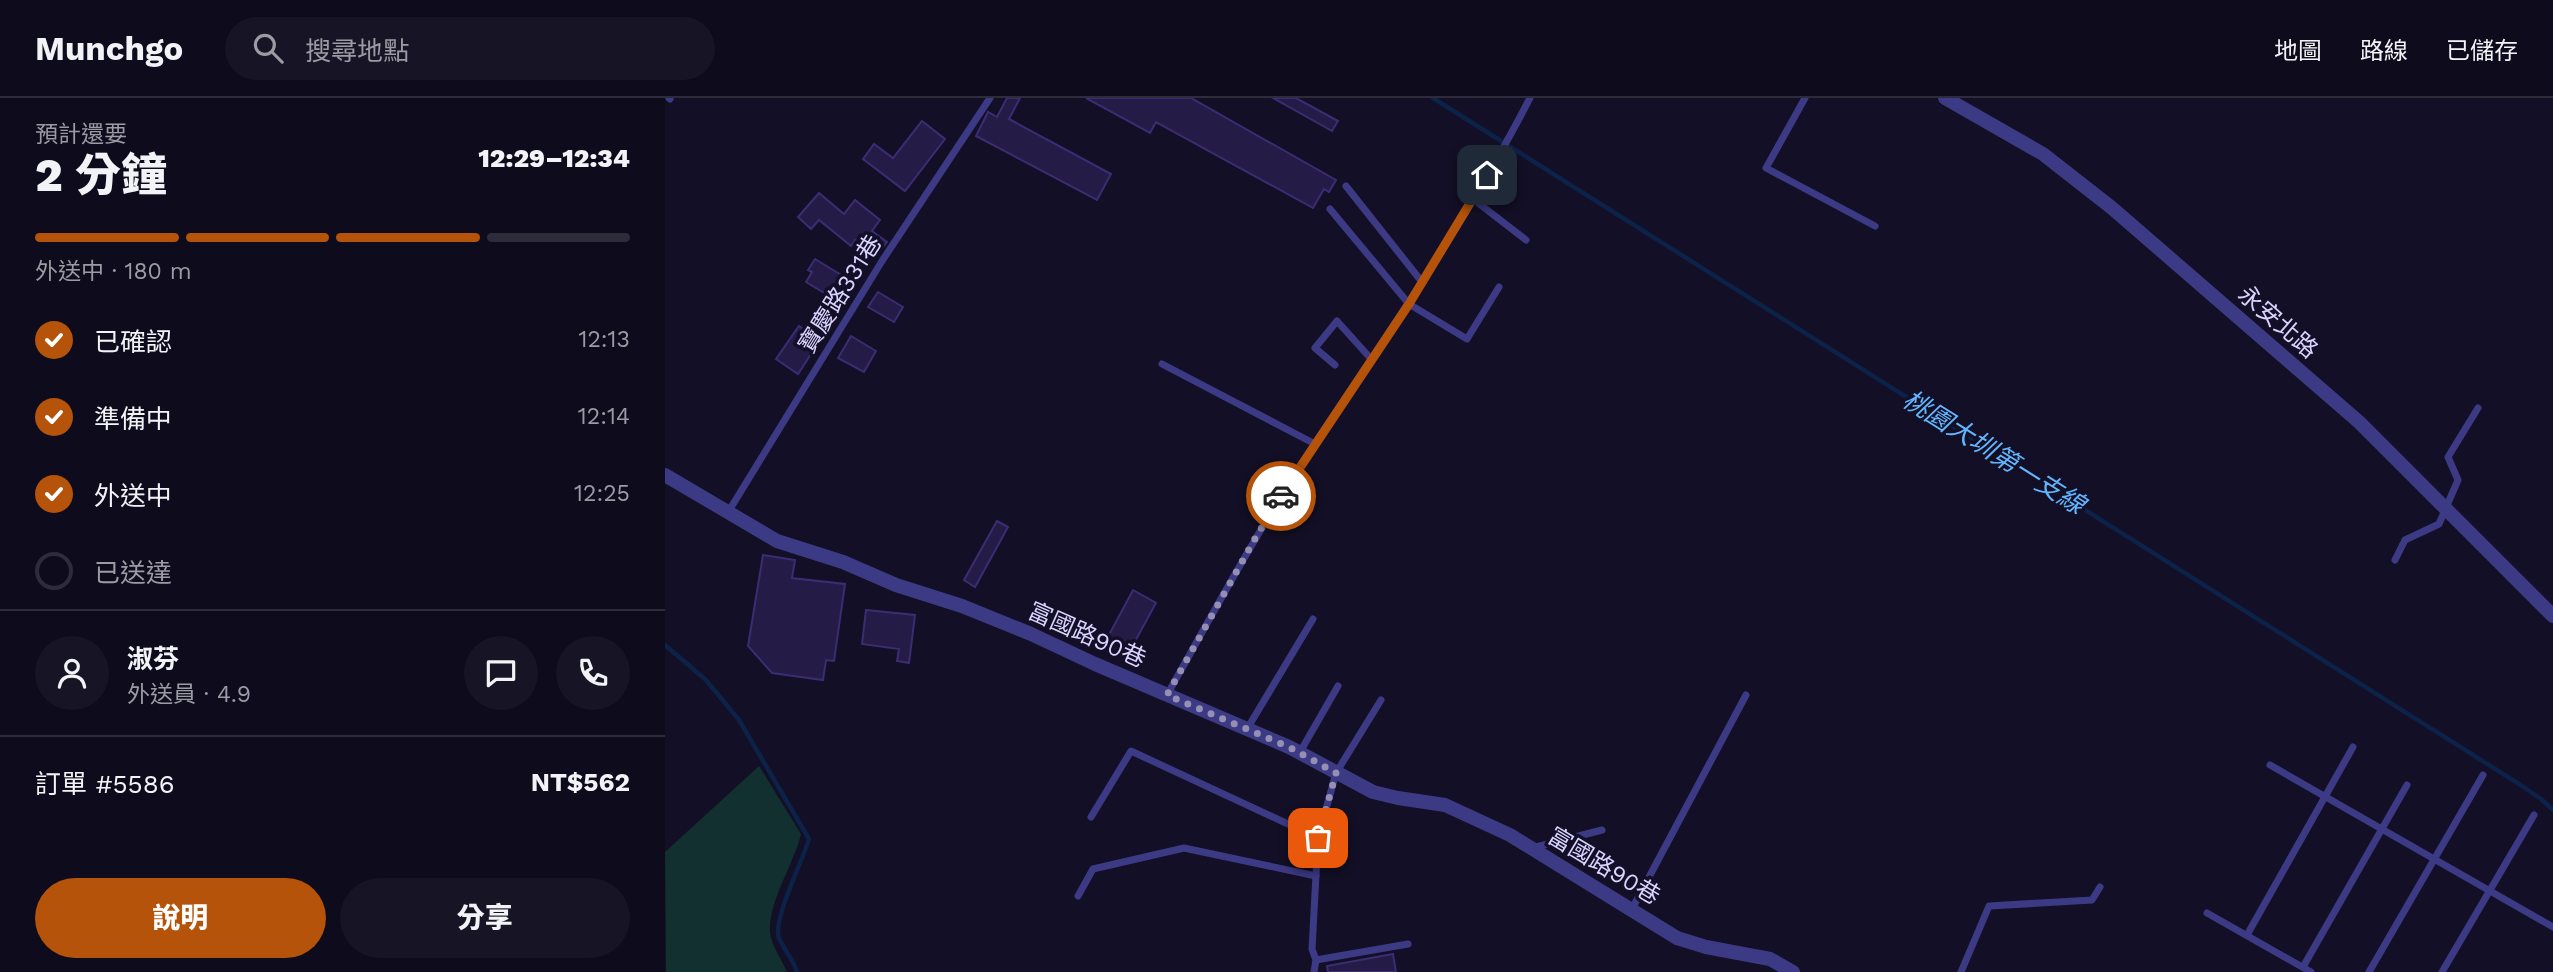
<!DOCTYPE html>
<html lang="zh-TW">
<head>
<meta charset="utf-8">
<style>
  :root { --surface:#0e0b1c; --page:#171425; --text:#f1f3f6; --muted:#9b9ba3; --line:#2e2b3b; --accent:#b45309 }
  body { margin:0; font-family:"Work Sans","Noto Sans TC",sans-serif; background:var(--page); color:var(--text); height:100vh; display:flex; flex-direction:column; font-size:26px; white-space:nowrap }
  * { box-sizing:border-box; margin:0 }
  p { font-size:23px; color:var(--muted) }
  .icon { flex:none; width:38px; height:38px; fill:none; stroke:currentColor; stroke-width:2; stroke-linecap:round; stroke-linejoin:round }
  .map { position:relative; flex:1; overflow:hidden }
  .side { display:flex; flex-direction:column; background:var(--surface); width:665px }
  .side>* { flex:none }
  .pin { position:absolute; display:grid; place-items:center; width:60px; height:60px; color:#fff; margin:-30px; border-radius:14px; box-shadow:0 4px 10px #0006 }
  .courier { position:absolute; display:grid; place-items:center; width:70px; height:70px; margin:-35px; border:5px solid #b45309; border-radius:50%; background:#fff; color:#222; box-shadow:0 2px 9px #0007 }
  .summary em { font-style:normal; font-weight:800 }
  .summary div { display:flex; flex-direction:column-reverse }
  .summary { display:flex; align-items:center; justify-content:space-between; height:119px; padding:0 35px }
  h1 { font-size:46px; font-weight:800; line-height:52px }
  .bar { display:grid; grid-template-columns:repeat(4,1fr); gap:10px 7px; align-content:center; height:84px; padding:0 35px }
  .bar i { height:9px; border-radius:5px; background:var(--line) }
  .bar .active { background:var(--accent) }
  .bar p { grid-column:span 4 }
  .line { display:flex; align-items:center; gap:18px; padding:0 35px; border-top:2px solid var(--line) }
  .line div { flex:1 }
  .round { display:grid; place-items:center; flex:none; width:74px; height:74px; border-radius:37px; background:var(--page) }
  ol { padding:0 35px; list-style:none }
  li { display:flex; align-items:center; gap:21px; height:77px }
  li p { margin-inline-start:auto }
  li .icon { padding:7px; border-radius:50%; background:var(--accent); color:#fff; stroke-width:4 }
  li:last-child { color:var(--muted) }
  li i { width:38px; height:38px; border:4px solid var(--line); border-radius:50% }
  .primary-button { display:flex; gap:14px; margin-top:auto; padding:14px 35px }
  .primary-button a { flex:1; height:80px; border-radius:42px; background:var(--accent); color:#fff; font-size:28px; font-weight:800; line-height:80px; text-align:center }
  .primary-button a+a { background:var(--page); color:var(--text) }
  header { display:flex; align-items:center; gap:42px; box-sizing:border-box; height:98px; padding:0 35px; background:var(--surface); border-bottom:2px solid var(--line) }
  header strong { font-size:33px }
  nav { display:flex; gap:38px; margin-inline-start:auto; font-size:24px }
  .search { width:490px; height:63px; background:var(--page); display:flex; align-items:center; gap:18px; box-sizing:border-box; padding:0 24px; border-radius:38px; color:var(--muted); font-size:26px }
  main { display:flex; flex:1; min-height:0 }
  .map>svg:first-child { display:block }
  .green { fill:#12302f }
  .lines { fill:none; stroke-linecap:round; stroke-linejoin:round }
  .stream { stroke:#0c2248; stroke-width:4.5 }
  .building { fill:#241b47; stroke:#3b2d73; stroke-width:2 }
  .lane { stroke:#3d3a85; stroke-width:7 }
  .street { stroke:#3d3a85; stroke-width:14 }
  .done { stroke:#948fb3; stroke-width:7; stroke-dasharray:0 12.6 }
  .route { stroke:#b45309; stroke-width:9 }
  .labels { text-anchor:middle; dominant-baseline:central; stroke-width:7; stroke-linejoin:round; paint-order:stroke }
  .street-label { font-size:24px; fill:#d9d4ff; stroke:#130f26 }
  .water-label { font-size:26px; font-style:italic; fill:#62b6ff; stroke:#130f26 }
</style>
</head>
<body>
<header>
<strong>Munchgo</strong>
<div class="search"><svg class="icon" aria-label="search" viewBox="0 0 24 24"><circle cx="10" cy="10" r="6"/><path d="M15 15l6 6"/></svg>搜尋地點</div>
<nav><a>地圖</a><a>路線</a><a>已儲存</a></nav>
</header>
<main>
<section class="side">
<div class="summary"><div><h1>2 分鐘</h1><p>預計還要</p></div><em>12:29–12:34</em></div>
<div class="bar"><i class="active"></i><i class="active"></i><i class="active"></i><i></i><p>外送中 · 180 m</p></div>
<ol>
<li><svg class="icon" aria-label="check" viewBox="0 0 24 24"><path d="M5 12l5 5 9-10"/></svg>已確認<p>12:13</p></li>
<li><svg class="icon" aria-label="check" viewBox="0 0 24 24"><path d="M5 12l5 5 9-10"/></svg>準備中<p>12:14</p></li>
<li><svg class="icon" aria-label="check" viewBox="0 0 24 24"><path d="M5 12l5 5 9-10"/></svg>外送中<p>12:25</p></li>
<li><i></i>已送達</li>
</ol>
<div class="line" style="height:126px"><a class="round"><svg class="icon" aria-label="person" viewBox="0 0 24 24"><circle cx="12" cy="8" r="4"/><path d="M4 21q1-7 8-7t8 7"/></svg></a><div><b>淑芬</b><p>外送員 · 4.9</p></div><a class="round"><svg class="icon" aria-label="chat" viewBox="0 0 24 24"><path d="M4 5h16v11H9l-5 4z"/></svg></a><a class="round"><svg class="icon" aria-label="phone" viewBox="0 0 24 24"><path d="M5 4h4l2 5-3 2q2 4 5 5l2-3 5 2v4C11 20 4 13 5 4z"/></svg></a></div>
<div class="line" style="height:91px"><div>訂單 #5586</div><b>NT$562</b></div>
<div class="primary-button"><a>說明</a><a>分享</a></div>
</section>
<div class="map">
<svg width="1888" height="874" viewBox="0 0 1888 874">
  <rect width="100%" height="100%" fill="#130f26"/>
  <path class="green" d="M94 668 136 736C129 766 103 804 105 834 106 847 117 862 122 874H1L0 754Z"/>
  <g class="lines">
    <g class="stream">
      <path d="M768 0 1854 686 1876 701 1888 712"/>
      <path d="M0 547 41 582 74 622 144 741C138 762 107 823 114 840 119 852 128 861 132 874"/>
    </g>
  </g>
  <g class="building">
    <path d="M342 0H355L344 21 446 76 432 102 311 38 323 14 332 19Z"/>
    <path d="M421 0H526L671 82 664 94 659 91 648 110 491 24 485 35Z"/>
    <path d="M608 0H631L673 23 667 33Z"/>
    <path d="M257 23 280 41 240 93 198 61 209 46 228 60Z"/>
    <path d="M154 95 179 116 190 102 215 122 207 133 222 144 211 158 190 142 186 148 154 122 146 131 133 119Z"/>
    <path d="M150 161 188 184 176 205 141 184 147 174 143 172Z"/>
    <path d="M213 194 238 209 229 224 203 209Z"/>
    <path d="M134 228 155 242 133 276 111 261Z"/>
    <path d="M186 238 211 253 199 274 173 260Z"/>
    <path d="M332 423 343 429 310 489 299 482Z"/>
    <path d="M98 457 130 462 127 480 180 486 169 563 161 562 158 582 107 575 83 548Z"/>
    <path d="M468 492 491 505 461 560 438 548Z"/>
    <path d="M201 512 250 517 244 565 232 563 234 551 197 546Z"/>
    <path d="M728 856 731 874H663L662 868Z"/>
  </g>
  <g class="lines">
    <g class="lane">
      <path d="M4 0 5 1"/>
      <path d="M1140 0 1101 70 1210 128"/>
      <path d="M681 88 757 184"/>
      <path d="M808 101 861 142"/>
      <path d="M665 111 744 206 802 241 834 189"/>
      <path d="M497 266 650 346"/>
      <path d="M670 267 650 250 672 223 707 262"/>
      <path d="M62 416 217 163 325 0"/>
      <path d="M1730 462 1740 442 1774 426 1793 382 1783 359 1813 310"/>
      <path d="M502 597C547 517 591 436 641 359 719 241 800 126 865 0"/>
      <path d="M582 631 648 521"/>
      <path d="M635 654 673 588"/>
      <path d="M1605 667 1888 829"/>
      <path d="M426 719 466 653 653 740"/>
      <path d="M867 750 937 732"/>
      <path d="M413 798 428 771 519 750 651 778"/>
      <path d="M967 811 1081 597"/>
      <path d="M1542 815 1646 874"/>
      <path d="M1582 837 1688 649"/>
      <path d="M651 862 743 846"/>
      <path d="M1638 869 1742 687"/>
      <path d="M649 874 651 862 647 851 653 740 671 675 716 602"/>
      <path d="M1296 874 1324 808 1427 802 1435 789"/>
      <path d="M1704 874 1818 677"/>
      <path d="M1777 874 1869 717"/>
    </g>
    <g class="street">
      <path d="M1280 0 1378 56 1447 110 1694 324 1888 518"/>
      <path d="M0 377 112 443 178 464 231 487 297 508 366 536 430 566 624 649 708 694 733 700 780 707 845 737 1012 840 1041 849 1105 861 1128 874"/>
    </g>
  </g>
  <g class="lines">
    <path class="done" d="M616 398 591 439 502 597 624 649 671 675 653 740"/>
    <path class="route" d="M616 398 744 206 822 77"/>
  </g>
  <g class="labels">
    <g class="street-label">
      <text transform="translate(175 196) rotate(-58)">寶慶路331巷</text>
      <text transform="translate(1613 224) rotate(41)">永安北路</text>
      <text transform="translate(422 537) rotate(24)">富國路90巷</text>
      <text transform="translate(939 768) rotate(31)">富國路90巷</text>
    </g>
    <g class="water-label">
      <text transform="translate(1329 354) rotate(32)">桃園大圳第一支線</text>
    </g>
  </g>
</svg>
<div class="pin" style="left:653px;top:740px;background:#ea580c"><svg class="icon" aria-label="bag" viewBox="0 0 24 24"><path d="M5 8h14l-1 12H6zM9 8a3 3 0 0 1 6 0"/></svg></div>
<div class="pin" style="left:822px;top:77px;background:#1f2937"><svg class="icon" aria-label="home" viewBox="0 0 24 24"><path d="M3 11l9-7 9 7M6 9v11h12V9"/></svg></div>
<div class="courier" style="left:616px;top:398px"><svg class="icon" aria-label="car" viewBox="0 0 24 24"><path d="M5 17H2v-5l4-1 3-4h7l3 4 3 1v5h-3M9 17h6M6 11h13"/><circle cx="7" cy="17" r="2"/><circle cx="17" cy="17" r="2"/></svg></div>
</div>
</main>
</body>
</html>
